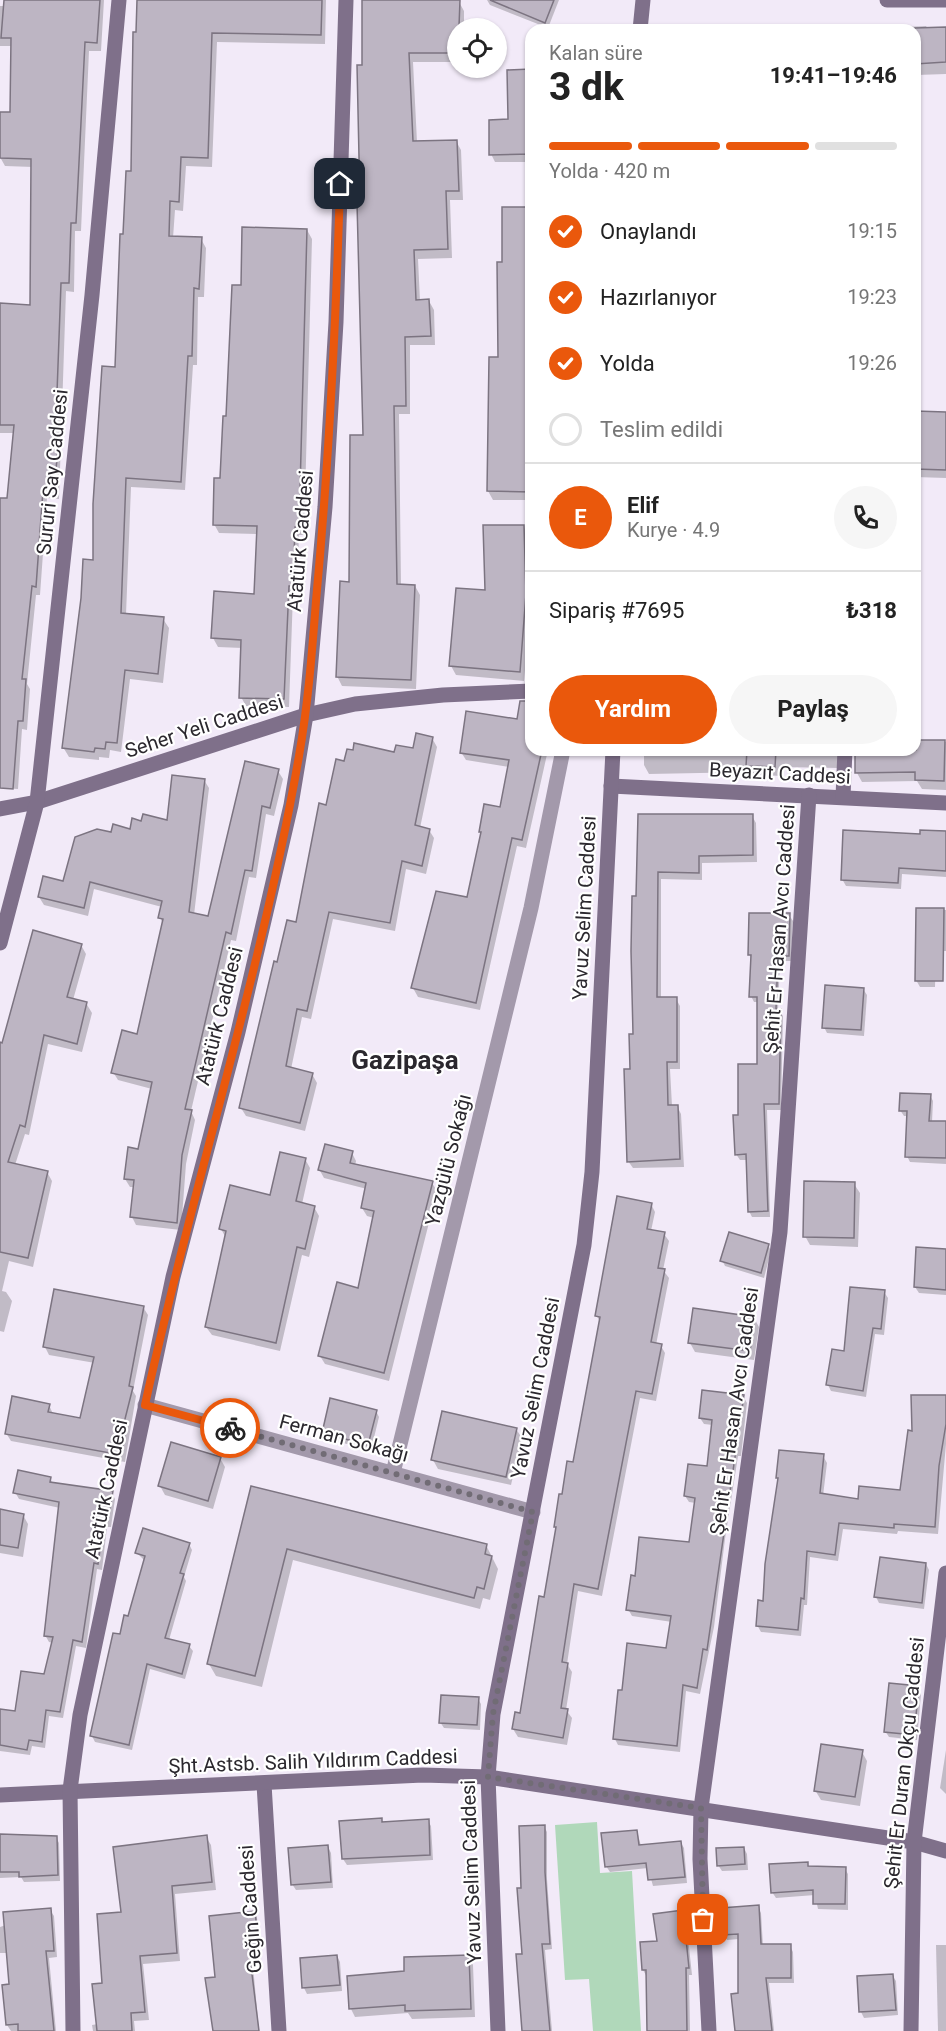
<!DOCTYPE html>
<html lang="tr">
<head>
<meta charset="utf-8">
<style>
  :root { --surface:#fff; --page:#f6f6f6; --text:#222; --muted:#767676; --line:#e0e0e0; --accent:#ea580c }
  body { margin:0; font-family:Roboto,sans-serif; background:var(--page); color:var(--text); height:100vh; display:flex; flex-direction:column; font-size:22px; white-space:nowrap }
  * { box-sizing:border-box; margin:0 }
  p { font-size:20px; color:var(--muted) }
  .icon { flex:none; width:33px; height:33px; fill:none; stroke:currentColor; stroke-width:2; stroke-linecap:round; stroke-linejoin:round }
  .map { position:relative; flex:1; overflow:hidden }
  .panel { position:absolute; left:525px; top:24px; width:396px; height:732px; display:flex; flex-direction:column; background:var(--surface); border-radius:18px; box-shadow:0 2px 4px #0004 }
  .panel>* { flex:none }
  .buttons { position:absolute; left:447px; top:18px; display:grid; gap:12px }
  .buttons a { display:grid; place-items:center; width:60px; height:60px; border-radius:50%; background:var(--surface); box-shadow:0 2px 4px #0004; font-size:30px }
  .pin { position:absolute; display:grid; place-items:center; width:51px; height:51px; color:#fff; margin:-26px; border-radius:12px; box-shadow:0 3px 9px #0006 }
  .courier { position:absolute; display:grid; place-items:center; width:60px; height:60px; margin:-30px; border:4px solid #ea580c; border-radius:50%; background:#fff; color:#222; box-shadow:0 2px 8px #0007 }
  .head em { font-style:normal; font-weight:700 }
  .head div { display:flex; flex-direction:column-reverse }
  .head { display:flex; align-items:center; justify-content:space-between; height:102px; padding:0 24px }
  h1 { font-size:39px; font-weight:700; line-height:45px }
  .bar { display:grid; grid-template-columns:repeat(4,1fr); gap:9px 6px; align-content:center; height:72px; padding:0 24px }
  .bar i { height:8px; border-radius:4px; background:var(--line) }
  .bar .on { background:var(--accent) }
  .bar p { grid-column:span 4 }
  .line { display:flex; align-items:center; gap:15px; padding:0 24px; border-top:2px solid var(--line) }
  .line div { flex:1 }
  .round { display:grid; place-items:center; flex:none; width:63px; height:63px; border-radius:32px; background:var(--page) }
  ol { padding:0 24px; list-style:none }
  li { display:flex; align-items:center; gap:18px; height:66px }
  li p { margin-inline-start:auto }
  li .icon { padding:6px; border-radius:50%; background:var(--accent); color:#fff; stroke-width:4 }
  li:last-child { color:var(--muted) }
  li i { width:33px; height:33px; border:3px solid var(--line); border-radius:50% }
  .primary-button { display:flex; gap:12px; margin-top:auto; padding:12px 24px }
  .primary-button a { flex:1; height:69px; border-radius:36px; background:var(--accent); color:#fff; font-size:24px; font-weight:700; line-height:69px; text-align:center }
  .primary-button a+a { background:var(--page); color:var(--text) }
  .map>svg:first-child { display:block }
  .garden { fill:#b0d8ba }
  .shadow { fill:#0003 }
  .building { fill:#bdb5c3; stroke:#7c7481; stroke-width:1.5 }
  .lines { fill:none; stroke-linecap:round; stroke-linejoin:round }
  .street { stroke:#a399ab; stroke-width:15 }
  .secondary { stroke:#7f708a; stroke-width:15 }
  .done { stroke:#716c75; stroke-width:6; stroke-dasharray:0 10.8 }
  .route { stroke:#ea580c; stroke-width:8 }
  .labels { text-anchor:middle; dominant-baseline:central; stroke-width:4.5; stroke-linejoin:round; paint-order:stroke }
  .street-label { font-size:20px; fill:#2b282e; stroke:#fff }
  .district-label { font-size:26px; font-weight:bold; fill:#2b282e; stroke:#fff }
</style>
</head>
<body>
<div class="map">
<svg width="946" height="2031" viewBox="0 0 946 2031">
  <rect width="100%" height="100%" fill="#f2eaf8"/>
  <path class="garden" d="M597 1822 600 1873 632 1871 641 2031H593L589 1979 565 1980 555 1825Z"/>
  <g class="shadow">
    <path d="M5 0H104L101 51H89L81 231H75L74 292 66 291 59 499 47 498 40 595H36L27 684 30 689 27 730 22 729 18 789 1 788V791L0 499 9 500 15 433H0V305L32 306 33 167 5 166 0 157 11 114 12 46H0V6H5Z"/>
    <path d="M138 0H326L325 44 217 42 212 167 186 166 183 211 175 210 173 238 201 239 206 248 204 297H198L197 365H193L185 490 131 487 126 615 163 619 169 628 163 683 130 679 121 752 110 750 109 758 99 757V760L69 757 63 747 95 561 117 368 125 235 132 173Z"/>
    <path d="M365 0H447L459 2 464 11V28H458V62H413L417 142 456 141 461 150 463 200H450L452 258 418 259 420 301H429L434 310 435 345H410V414H399L401 586H415L420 595 416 689 342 686 337 676 350 583 364 436 361 204Z"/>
    <path d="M487 0H559L548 28 490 5Z"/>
    <path d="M926 26 928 29H946V74L917 75 919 155H915V30L882 28Z"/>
    <path d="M531 71V162H495L491 154 510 121Z"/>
    <path d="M531 208V500H493L488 491 500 358 503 263Z"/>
    <path d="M307 230 312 239 304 535H299L297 594H293L289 707 246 706 241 697 242 648 218 647 213 638 256 595 259 534 219 533 214 524 243 286Z"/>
    <path d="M915 413 946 414V478L915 477Z"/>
    <path d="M523 526 528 535 531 604 524 681 456 675 451 666 486 592Z"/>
    <path d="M531 722V750H548L526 848 517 846 480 1010 418 997 413 988 468 899 482 835 480 832 502 809 509 767 466 760 461 752Z"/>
    <path d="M432 738 437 747 420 828 429 830 434 838 426 874 406 869 395 931 333 919 311 1019 302 1017 291 1069 312 1074 317 1083 305 1131 246 1116 241 1108 279 963 297 924 327 807 345 763 414 750Z"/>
    <path d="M915 741 946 742V790L922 789 917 781 862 782 857 773 856 752 853 750H915Z"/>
    <path d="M644 750H848L839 768 780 767V776L753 774 751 772 649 774 644 765Z"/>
    <path d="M278 771 283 779 274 816 266 814 256 878 249 877 236 941 231 940 191 1111 195 1120 186 1164 181 1230 136 1225 132 1217 135 1187H130L125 1179 139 1150 152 1089 118 1080 113 1072 138 1036 163 924 160 917 162 907 94 889 88 916 44 905 39 897 64 883 112 834 131 831 142 822H168L204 780 209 788 194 915 209 917Z"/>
    <path d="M640 816H752L756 823 757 862 702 863V880L661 879V999H676L680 1006V1069H670L672 1106H677L681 1114 684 1167 633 1168 628 1161 635 1035Z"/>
    <path d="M946 833V877L902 874 901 889 846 886 842 879 922 836Z"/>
    <path d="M917 909 946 910V951H936L935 987H920L916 980Z"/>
    <path d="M789 915 793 921 791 961H780L778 1010 783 1016 781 1110H767L770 1217H752L749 1211 748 1160H740L736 1154 739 1116 758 1066 759 1002H754L751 996 752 960 750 955Z"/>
    <path d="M81 945 86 954 73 1000 86 1003 92 1013 82 1052 48 1044 29 1135 25 1134 15 1165 47 1172 52 1181 33 1267 9 1261 2 1291 6 1292 12 1301 4 1332 0 1331V1044L3 1045Z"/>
    <path d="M863 989 867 995 864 1036 827 1033 824 1027Z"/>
    <path d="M930 1095 933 1101 932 1122 946 1123V1164L910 1162 907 1156 909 1116H904L900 1110Z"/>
    <path d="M352 1153 356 1161 355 1166 432 1183 437 1191 389 1381 325 1364 320 1356 359 1289 374 1218 367 1216 362 1208 367 1189 324 1178 319 1169Z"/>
    <path d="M305 1159 310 1168 302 1204 314 1207 319 1216 309 1257 302 1255 280 1351 212 1335 206 1327 226 1238 221 1229 271 1197Z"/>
    <path d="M854 1184 860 1193 858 1247 810 1245 805 1236Z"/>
    <path d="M651 1204 655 1212 651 1231 664 1234 669 1241 663 1270 669 1278 656 1345 661 1346 665 1353 656 1401 640 1398 602 1596 578 1591 567 1664 572 1672 566 1710 572 1718 567 1745 518 1737 513 1729 521 1715 545 1599 557 1530 555 1527 575 1464 600 1322 597 1316Z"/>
    <path d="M768 1245 771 1251 764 1278 725 1266 722 1260Z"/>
    <path d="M946 1250V1295L919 1293 915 1287Z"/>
    <path d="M884 1292 888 1298 884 1335 875 1334 866 1397 831 1391 828 1385Z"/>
    <path d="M143 1307 148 1315 133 1391 136 1396 125 1462 11 1441 6 1433 49 1405 53 1414 81 1420 95 1363 49 1355 45 1347Z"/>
    <path d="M754 1318 759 1327 754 1360 695 1352 690 1343Z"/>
    <path d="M743 1396 747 1403 741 1456H738L725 1539 714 1627 700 1694 686 1691 680 1752 618 1745 615 1739 623 1692 668 1649 672 1622 632 1616 628 1609 636 1578 690 1543 696 1503 689 1502 685 1496 708 1468 713 1425 704 1424 700 1418Z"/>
    <path d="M946 1396V1444L938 1534 898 1531 897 1534 843 1529 838 1561 810 1557 807 1605H804L801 1636 761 1632 757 1625 765 1602 778 1478 823 1456 827 1463 823 1496 859 1501 901 1492Z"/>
    <path d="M376 1411 379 1417 371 1450 327 1439 323 1433Z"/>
    <path d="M516 1429 522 1438 511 1485 438 1469 433 1460Z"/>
    <path d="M220 1458 225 1467 213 1509 165 1495 160 1486Z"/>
    <path d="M50 1478 53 1484 112 1493 115 1499 111 1527H107L102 1570 97 1569 86 1648 76 1646 63 1718 49 1716 45 1748 32 1746 30 1755 0 1751V1710L16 1713 45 1676 53 1643 49 1642 45 1635 60 1508 19 1499 15 1492Z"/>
    <path d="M252 1487 486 1545 498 1569 490 1600 483 1598 480 1609 293 1560 262 1687 216 1676 209 1664Z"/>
    <path d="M0 1511 23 1515 28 1524 23 1557 0 1553Z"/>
    <path d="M189 1544 192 1550 184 1577 186 1581 169 1640 189 1646 193 1651 185 1679 150 1669 132 1750 95 1742 92 1736 145 1561 137 1553Z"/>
    <path d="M926 1564 929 1570 924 1609 879 1603 876 1597Z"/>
    <path d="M918 1688 921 1694 917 1740 889 1737 885 1731Z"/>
    <path d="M478 1699 481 1704 480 1730 444 1728 440 1722Z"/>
    <path d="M946 1750V1794L940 1788Z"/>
    <path d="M862 1752 867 1761 860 1806 821 1800 815 1790Z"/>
    <path d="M428 1821 431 1826 433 1860 347 1865 343 1859 341 1822Z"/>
    <path d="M544 1826 547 1832V1879L552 1949 545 1950 552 2031H522L523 1890Z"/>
    <path d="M637 1831 641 1846 681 1843 684 1848 687 1883 653 1886 648 1868 610 1872 606 1866Z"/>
    <path d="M0 1836 56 1837 59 1843 60 1881 24 1882 21 1877 0 1878Z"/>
    <path d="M206 1837 211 1845 216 1890 175 1894 180 1961 143 1964 149 2020 134 2021 135 2031H93L92 2025 98 2024 104 1984 123 1914Z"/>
    <path d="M328 1847 331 1853 333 1888 296 1890 292 1884Z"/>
    <path d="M744 1848 747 1854 748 1870 722 1871 718 1865Z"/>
    <path d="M807 1863 809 1868 845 1869 848 1874V1910L818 1909 815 1895 776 1898 772 1892Z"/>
    <path d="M758 1907 761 1913 763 1946H790L793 1952 794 1983H769L774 2031H748L739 1994V1939L727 1940 724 1934Z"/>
    <path d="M50 1910 54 1916 57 1957 49 1958 56 2031H11L7 2025 10 1986 8 1953H0V1927Z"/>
    <path d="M682 1912 686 1919 692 1975H689L690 2031H649L647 1977 643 1970 658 1942Z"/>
    <path d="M254 1913 257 1918 261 1954 252 1955 259 2031H214L217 1978Z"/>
    <path d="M936 1945H946V2031H938Z"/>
    <path d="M337 1956 340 1962 342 1991 307 1994 304 1988 301 1959Z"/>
    <path d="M468 1957 473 1965 475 2017 412 2019 408 2013 355 2017 351 2009 406 1973Z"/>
    <path d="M892 1975 896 1981 898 2015 864 2018 861 2012Z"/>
  </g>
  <g class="building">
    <path d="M4 0H100L97 43 85 42 76 223H71L69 283H61L55 448H58L54 491 43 490 36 587 32 586 22 679H26L23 721H18L13 789 0 788V498H7L14 425H0V303L30 305 31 159 0 158V112H10L11 38H1Z"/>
    <path d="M137 0H322L321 35 212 33 208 158 181 157 179 202 170 201 169 236 202 237 199 289 194 288 192 356H188L181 482 126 478 121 613 164 617 158 674 125 670 117 743 106 742 105 749 95 748 94 752 62 748 81 598 83 559 93 560V504L102 366 115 367 120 234H123L126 171H131L133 32H136Z"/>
    <path d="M362 0H460L458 53H409L413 141 457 140 459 191H446L448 249 414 250 416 300 429 299 431 336 405 337 406 406H394L397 584 415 585 411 680 336 677 340 581 349 582 350 435H363L357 203H360L357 65H362Z"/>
    <path d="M490 0H554L545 23Z"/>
    <path d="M946 27V62L915 64V28Z"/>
    <path d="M531 69V154L489 155V120L508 119 507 70Z"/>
    <path d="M502 207H531V492L487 491 489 357H498L497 262H502Z"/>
    <path d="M242 227 307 229 299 527H295L293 586H289L284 699 239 698 241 640 211 638 214 591 254 594 257 526 213 525 214 478H220L223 416H226L232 285H241Z"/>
    <path d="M915 411 946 412V470L915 469Z"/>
    <path d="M483 525H524L526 594 520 672 449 666 456 588 485 590Z"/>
    <path d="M520 701H531V750H542L522 840 512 838 476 1003 411 988 436 891 467 897 481 832H479L484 804 500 807 509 760 460 753 466 711 517 719Z"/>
    <path d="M416 733 433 737 415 825 430 829 422 866 402 861 390 923 329 912 307 1011 297 1009 286 1066 313 1073 300 1123 239 1108 274 961 277 962 287 920 296 922 319 803 326 805 336 759 344 761 347 749 353 750 354 743 394 752 396 745 413 748Z"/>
    <path d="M916 740H945L944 781 915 780V772L855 773V750H916Z"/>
    <path d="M747 750H776L775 767 746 766Z"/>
    <path d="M245 761 279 769 270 808 262 806 252 871 245 870 231 934 226 932 185 1109 192 1110 182 1155 177 1223 130 1217 134 1180 124 1179 128 1147 138 1149 152 1082 111 1073 122 1030 137 1034 163 919 158 918 162 901 90 882 84 908 38 897 43 876 63 881 75 837 97 829 111 832 113 824 130 829 132 818 141 821 143 814 167 820 172 775 205 779 189 912 208 916Z"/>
    <path d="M638 814H753V855L699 856V873L658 872 657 997H677V1062H667L668 1105H678L680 1159 627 1162 624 1069H630L629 1034H633L631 951 632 896H636Z"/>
    <path d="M843 830 920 834V830L946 831V871L899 868 898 883 841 880Z"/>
    <path d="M916 908H944L943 981H915Z"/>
    <path d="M749 913H790L789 956H778L776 1009H781L779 1104H764L768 1211 748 1212 746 1154 735 1155 733 1115H738V1064H757V997H749L751 955H748Z"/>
    <path d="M33 930 82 944 67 997 87 1002 77 1044 44 1035 25 1127 20 1125 8 1162 48 1171 28 1258 0 1252V1042L2 1043Z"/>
    <path d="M825 985 864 988 861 1030 822 1028Z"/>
    <path d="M900 1093 931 1094 929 1121H946V1158L905 1157 907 1111H899Z"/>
    <path d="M325 1144 353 1151 350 1163 433 1181 384 1373 318 1356 337 1282 358 1288 374 1211 361 1208 366 1183 318 1170Z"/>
    <path d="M280 1152 306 1158 296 1201 315 1206 305 1249 297 1247 276 1343 205 1327 226 1231 219 1229 230 1185 270 1195Z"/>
    <path d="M804 1181 855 1182 854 1238 803 1237Z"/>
    <path d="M617 1196 652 1203 647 1229 665 1232 658 1268 665 1269 651 1342 662 1344 652 1394 636 1391 598 1589 574 1584 562 1662 568 1663 561 1708 568 1709 563 1738 512 1729 515 1712 520 1713 539 1596 544 1597 556 1527H554L559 1494H562L567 1461 573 1462 600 1317 595 1316Z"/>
    <path d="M729 1232 769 1244 761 1273 720 1261Z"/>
    <path d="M916 1247 946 1249V1290L914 1287Z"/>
    <path d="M850 1287 885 1290 881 1329 873 1328 863 1391 826 1385 832 1349 844 1351Z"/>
    <path d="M54 1289 144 1306 129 1386 133 1387 123 1427 126 1428 121 1455 5 1434 12 1396 50 1404 48 1412 80 1418 94 1357 43 1347Z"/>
    <path d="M693 1308 755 1317 750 1351 688 1343Z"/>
    <path d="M702 1390 744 1395 707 1650 703 1649 697 1688 683 1685 677 1746 613 1739 618 1690H622L627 1643 666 1648 671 1616 626 1610 631 1575 635 1576 639 1537 689 1542 695 1498 684 1496 688 1464 707 1466 712 1420 699 1418Z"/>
    <path d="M911 1395H946V1424L939 1466 935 1527 894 1524V1528L839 1523 835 1555 807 1551 804 1599 801 1598 798 1630 756 1626 758 1600 763 1601 765 1564 778 1478H776L779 1450 824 1454 820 1493 858 1499 859 1486 900 1490 908 1430 912 1431Z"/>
    <path d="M330 1398 377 1410 368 1445 322 1433Z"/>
    <path d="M442 1411 517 1428 506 1477 431 1460Z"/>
    <path d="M171 1442 221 1457 208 1501 158 1486Z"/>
    <path d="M18 1470 51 1477 50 1482 113 1491 108 1521H104L98 1564 94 1563 82 1642 73 1640 60 1712 46 1710 42 1742 29 1740 27 1750 0 1745V1709L15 1711 21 1671 44 1674 53 1637 44 1636 59 1502 13 1493Z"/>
    <path d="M251 1486 487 1544 485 1554 492 1556 484 1589 477 1587 474 1598 287 1549 255 1676 207 1664Z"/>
    <path d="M0 1509 24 1514 18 1548 0 1545Z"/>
    <path d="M143 1528 190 1543 180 1573 184 1574 165 1638 190 1644 182 1674 147 1664 129 1745 90 1736 113 1633 120 1634 124 1615 128 1616 145 1556 135 1553Z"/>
    <path d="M880 1557 926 1563 922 1603 874 1597Z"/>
    <path d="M889 1683 919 1686 914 1735 884 1732Z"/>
    <path d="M441 1695 479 1697 477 1725 439 1723Z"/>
    <path d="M821 1744 863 1750 855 1797 814 1791Z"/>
    <path d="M382 1818V1822L429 1819 430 1855 342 1859 339 1821Z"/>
    <path d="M545 1825V1872L550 1944H542L550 2031H522L516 1954H522L517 1888H521L519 1826Z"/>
    <path d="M637 1830 639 1845 681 1841 685 1877 648 1880 646 1863 605 1867 601 1833Z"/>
    <path d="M0 1834 57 1836 58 1875 19 1877V1872H0Z"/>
    <path d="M207 1835 212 1882 172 1886 177 1953 140 1956 145 2012 131 2013 132 2031H97L92 1984 102 1983 97 1914 121 1912 113 1847Z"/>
    <path d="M328 1845 331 1882 291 1885 288 1848Z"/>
    <path d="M744 1847 745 1864 717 1866 716 1848Z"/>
    <path d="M808 1862V1866L846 1867 845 1904H813V1890L771 1893 769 1864Z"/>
    <path d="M759 1905 761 1944H791V1978H766L772 2031H735L731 1994 738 1993V1934L722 1935 721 1908Z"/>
    <path d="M51 1908 54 1951H46L54 2031H18V2024L6 2025 2 1985 9 1984 3 1912Z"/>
    <path d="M683 1910 689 1968H686L687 2031H647L646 1970H642L640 1942 657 1941 653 1914Z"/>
    <path d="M255 1911 259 1949 249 1950 259 2031H213L205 1978 215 1977 209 1916Z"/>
    <path d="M337 1955 340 1985 302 1988 300 1958Z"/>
    <path d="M469 1955 471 2009 405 2011V2005L349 2009 347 1976 404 1971V1957Z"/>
    <path d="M893 1974 896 2010 859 2012 857 1976Z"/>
  </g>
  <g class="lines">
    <g class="street">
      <path d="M145 1405 533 1512"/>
      <path d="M393 1473 531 908 563 750"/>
    </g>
    <g class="secondary">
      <path d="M887 0H946"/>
      <path d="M640 30 643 0"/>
      <path d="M611 786 946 803"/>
      <path d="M843 797 845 750"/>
      <path d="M0 809 37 802 306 715 355 704 443 695 531 691"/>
      <path d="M0 943 37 802 92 295 119 0"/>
      <path d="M264 1784 279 2031"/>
      <path d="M0 1795 423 1775 488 1777 914 1842 946 1851"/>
      <path d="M73 2031 70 1790 80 1715 173 1277 238 1032 291 805 306 715 325 507 336 322 346 0"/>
      <path d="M498 2031 488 1777 493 1714 584 1245 592 1172 613 750"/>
      <path d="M709 2031 700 1859 701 1808 780 1232 809 795"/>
      <path d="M911 2031 914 1842 946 1573"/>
    </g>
  </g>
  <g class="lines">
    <path class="done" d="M230 1428 533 1512 493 1714 488 1777 701 1808 703 1920"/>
    <path class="route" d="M230 1428 145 1405C192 1188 261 975 299 756 308 705 312 653 316 601 329 462 336 323 340 184"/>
  </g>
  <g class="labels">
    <g class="street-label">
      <text transform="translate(52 472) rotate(-84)">Sururi Say Caddesi</text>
      <text transform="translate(300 541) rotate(-85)">Atatürk Caddesi</text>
      <text transform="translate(204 726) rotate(-18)">Seher Yeli Caddesi</text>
      <text transform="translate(780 773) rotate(3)">Beyazıt Caddesi</text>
      <text transform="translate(584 908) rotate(-87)">Yavuz Selim Caddesi</text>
      <text transform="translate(779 929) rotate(-86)">Şehit Er Hasan Avcı Caddesi</text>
      <text transform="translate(219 1016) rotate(-76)">Atatürk Caddesi</text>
      <text transform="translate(448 1160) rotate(-76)">Yazgülü Sokağı</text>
      <text transform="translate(535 1388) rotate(-79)">Yavuz Selim Caddesi</text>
      <text transform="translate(734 1411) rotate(-82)">Şehit Er Hasan Avcı Caddesi</text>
      <text transform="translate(344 1438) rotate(15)">Ferman Sokağı</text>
      <text transform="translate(106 1489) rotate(-78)">Atatürk Caddesi</text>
      <text transform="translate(313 1761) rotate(-2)">Şht.Astsb. Salih Yıldırım Caddesi</text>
      <text transform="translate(904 1763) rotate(-84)">Şehit Er Duran Okçu Caddesi</text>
      <text transform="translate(471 1872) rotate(-92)">Yavuz Selim Caddesi</text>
      <text transform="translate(250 1909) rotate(-94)">Geğin Caddesi</text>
    </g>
    <g class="district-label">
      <text x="405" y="1060">Gazipaşa</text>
    </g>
  </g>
</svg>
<div class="buttons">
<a><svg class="icon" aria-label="locate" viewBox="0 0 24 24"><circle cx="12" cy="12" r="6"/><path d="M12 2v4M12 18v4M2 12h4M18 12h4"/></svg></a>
</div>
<div class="pin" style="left:703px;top:1920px;background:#ea580c"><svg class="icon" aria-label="bag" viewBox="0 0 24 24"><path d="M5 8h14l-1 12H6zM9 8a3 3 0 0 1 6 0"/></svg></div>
<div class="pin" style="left:340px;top:184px;background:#1f2937"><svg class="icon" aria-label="home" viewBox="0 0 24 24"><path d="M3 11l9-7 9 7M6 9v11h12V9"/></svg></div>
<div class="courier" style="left:230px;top:1428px"><svg class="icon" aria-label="bike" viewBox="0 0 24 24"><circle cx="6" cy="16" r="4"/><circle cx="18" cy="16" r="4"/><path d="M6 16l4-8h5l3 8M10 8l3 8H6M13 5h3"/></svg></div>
<section class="panel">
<div class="head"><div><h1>3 dk</h1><p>Kalan süre</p></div><em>19:41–19:46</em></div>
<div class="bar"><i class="on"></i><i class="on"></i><i class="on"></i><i></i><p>Yolda · 420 m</p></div>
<ol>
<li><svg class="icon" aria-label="check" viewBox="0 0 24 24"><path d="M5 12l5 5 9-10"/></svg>Onaylandı<p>19:15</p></li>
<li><svg class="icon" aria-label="check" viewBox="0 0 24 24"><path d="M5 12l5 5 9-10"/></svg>Hazırlanıyor<p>19:23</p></li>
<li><svg class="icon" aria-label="check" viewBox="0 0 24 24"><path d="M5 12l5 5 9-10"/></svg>Yolda<p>19:26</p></li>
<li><i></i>Teslim edildi</li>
</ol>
<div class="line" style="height:108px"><b class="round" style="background:var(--accent);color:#fff">E</b><div><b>Elif</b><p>Kurye · 4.9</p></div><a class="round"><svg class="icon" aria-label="phone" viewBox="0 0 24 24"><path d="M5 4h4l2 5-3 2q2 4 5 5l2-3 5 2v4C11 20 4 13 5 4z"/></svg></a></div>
<div class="line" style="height:78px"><div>Sipariş #7695</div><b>₺318</b></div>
<div class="primary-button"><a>Yardım</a><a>Paylaş</a></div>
</section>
</div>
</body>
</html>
